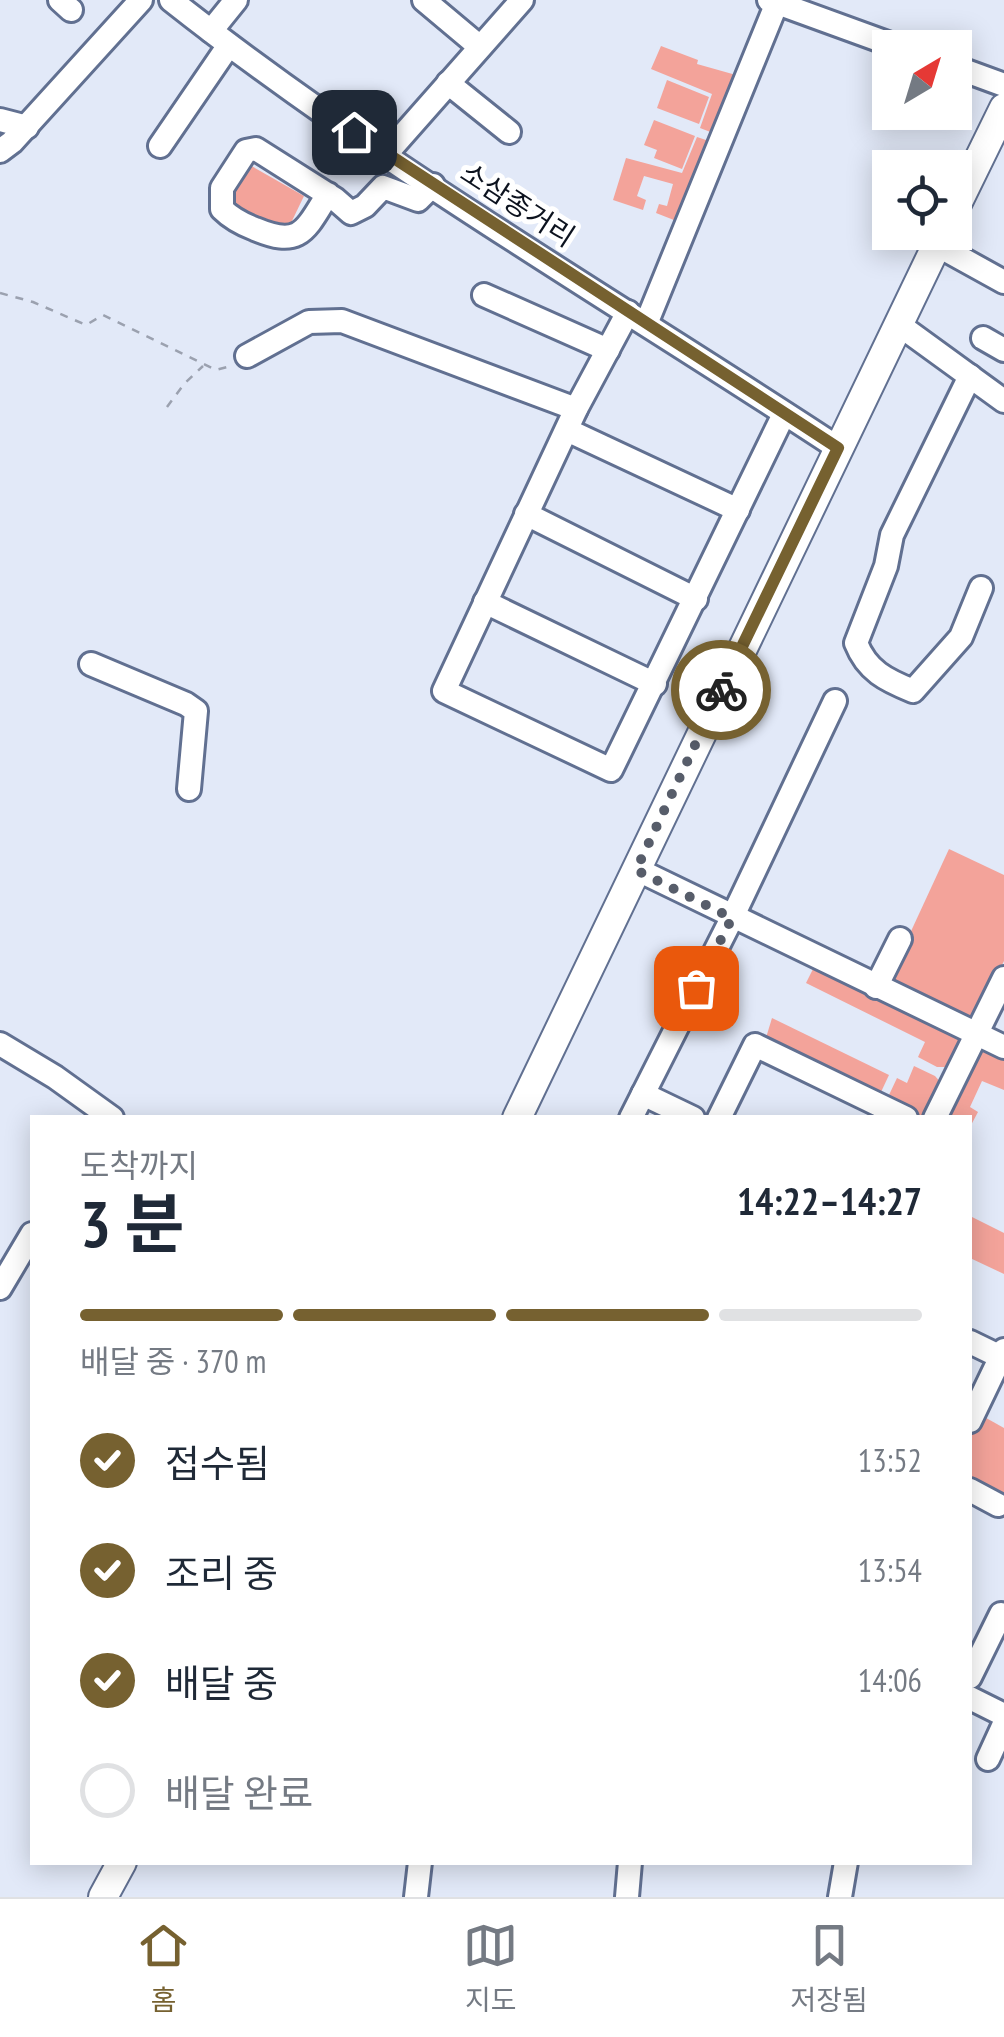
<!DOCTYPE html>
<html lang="ko">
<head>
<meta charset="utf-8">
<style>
  :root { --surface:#fff; --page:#f2f2f3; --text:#1f2937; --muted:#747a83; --line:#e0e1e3; --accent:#766130 }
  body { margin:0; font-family:"PT Sans Narrow","Noto Sans KR",sans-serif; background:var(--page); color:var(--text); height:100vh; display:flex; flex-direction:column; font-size:38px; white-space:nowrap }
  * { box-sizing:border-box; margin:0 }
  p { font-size:32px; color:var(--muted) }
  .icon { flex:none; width:55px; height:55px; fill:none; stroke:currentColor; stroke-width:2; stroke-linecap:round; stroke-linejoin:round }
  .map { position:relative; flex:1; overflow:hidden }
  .drawer { position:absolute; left:30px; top:1115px; width:942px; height:750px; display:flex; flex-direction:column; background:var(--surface); border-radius:0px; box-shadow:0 5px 25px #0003 }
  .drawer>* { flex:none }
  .needle { width:65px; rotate:38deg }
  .buttons { position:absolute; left:872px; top:30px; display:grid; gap:20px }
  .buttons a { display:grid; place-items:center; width:100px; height:100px; border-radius:0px; background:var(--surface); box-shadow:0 5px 25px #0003; font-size:50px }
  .pin { position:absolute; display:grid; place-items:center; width:85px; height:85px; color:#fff; margin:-42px; border-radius:20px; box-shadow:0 5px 15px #0006 }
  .courier { position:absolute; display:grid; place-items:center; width:100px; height:100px; margin:-50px; border:8px solid #766130; border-radius:50%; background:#fff; color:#222; box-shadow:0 2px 12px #0007 }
  .overview em { font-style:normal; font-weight:700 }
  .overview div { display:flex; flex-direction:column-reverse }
  .overview { display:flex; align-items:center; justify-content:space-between; height:170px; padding:0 50px }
  h1 { font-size:65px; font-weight:700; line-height:75px }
  .bar { display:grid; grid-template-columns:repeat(4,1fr); gap:15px 10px; align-content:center; height:120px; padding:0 50px }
  .bar i { height:12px; border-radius:8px; background:var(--line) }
  .bar .selected { background:var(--accent) }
  .bar p { grid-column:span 4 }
  ol { padding:0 50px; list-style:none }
  li { display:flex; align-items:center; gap:30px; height:110px }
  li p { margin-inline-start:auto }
  li .icon { padding:10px; border-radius:50%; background:var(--accent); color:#fff; stroke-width:4 }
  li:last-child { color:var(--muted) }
  li i { width:55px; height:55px; border:5px solid var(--line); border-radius:50% }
  .tabs { display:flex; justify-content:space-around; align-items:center; height:140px; border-top:2px solid var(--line); background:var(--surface); font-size:28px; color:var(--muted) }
  .tabs a { display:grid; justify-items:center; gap:5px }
  .tabs .selected { color:var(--accent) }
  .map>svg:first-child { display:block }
  .green { fill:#f3a39a }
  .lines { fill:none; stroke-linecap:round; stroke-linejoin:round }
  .minor-casing { stroke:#617091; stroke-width:28 }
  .major-casing { stroke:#617091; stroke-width:32 }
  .path { stroke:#9ba1af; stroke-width:2.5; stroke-dasharray:8 8; stroke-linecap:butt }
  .minor { stroke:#fff; stroke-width:22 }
  .major { stroke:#fff; stroke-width:28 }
  .done { stroke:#575d6a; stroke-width:10; stroke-dasharray:0 18 }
  .route { stroke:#766130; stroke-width:12 }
  .labels { text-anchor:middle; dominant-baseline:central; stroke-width:10; stroke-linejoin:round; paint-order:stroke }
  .street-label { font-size:28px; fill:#0c121e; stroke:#fff }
</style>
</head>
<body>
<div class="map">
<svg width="1004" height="1897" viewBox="0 0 1004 1897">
  <rect width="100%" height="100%" fill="#e2e9f8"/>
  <g class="green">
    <path d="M661 46 698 60 697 64 736 75 713 133 700 128 712 94 651 69Z"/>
    <path d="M667 80 709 97 699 124 657 108Z"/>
    <path d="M654 120 695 136 682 169 654 158 657 150 644 145Z"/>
    <path d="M697 137 709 141 679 222 656 213 659 204 667 206 673 184 644 176 637 196 646 200 643 210 613 200 626 158 682 173Z"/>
    <path d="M248 164 304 196 290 225 284 229 230 206V185Z"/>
    <path d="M949 849 1004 875V961L979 1011 972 1016H963L888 981Z"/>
    <path d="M816 963 958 1035 960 1042 953 1067H937L918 1057 925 1042 806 983Z"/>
    <path d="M772 1018 889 1075 881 1092 875 1096 765 1041Z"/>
    <path d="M988 1048 1004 1054V1090L982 1081 970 1107 978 1112 970 1127V1118H945C955 1097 966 1058 988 1048Z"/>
    <path d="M914 1066 935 1076 943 1085 926 1116 922 1117 897 1105 889 1095 897 1078 907 1083Z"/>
    <path d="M970 1216 1004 1233V1274L970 1258Z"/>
    <path d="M979 1414 1004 1428V1499L970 1487V1434Z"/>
  </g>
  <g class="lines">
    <defs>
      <g id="minor">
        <path d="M60 0 71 10"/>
        <path d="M171 0C381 166 615 301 838 448"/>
        <path d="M424 0 480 47"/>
        <path d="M769 0 901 48"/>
        <path d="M211 31 236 0"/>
        <path d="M955 67 1004 85"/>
        <path d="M448 83 509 132"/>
        <path d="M0 120 27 127"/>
        <path d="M160 146 229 45"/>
        <path d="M0 151 12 142 141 0"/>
        <path d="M387 153 522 0"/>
        <path d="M328 194C305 231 300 248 255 229 242 224 232 219 222 209V188L246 151 256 149 335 199 351 213 365 206 383 187 418 200 433 185"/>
        <path d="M937 245 1004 282"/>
        <path d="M484 295 608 350"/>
        <path d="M628 312 576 409 444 691 611 770 784 414"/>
        <path d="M646 324 778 0"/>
        <path d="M898 324 1004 401"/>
        <path d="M983 338 1004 350"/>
        <path d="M247 356 309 322 342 321 576 409"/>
        <path d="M970 376 892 535 886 566 856 643C867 671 886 680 913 691L961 637 981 588"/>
        <path d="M567 430 738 510"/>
        <path d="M526 514 696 599"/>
        <path d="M485 602 655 684"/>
        <path d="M91 664 186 704 196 711 189 789"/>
        <path d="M636 869 1004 1047"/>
        <path d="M876 987 900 939"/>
        <path d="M0 1044 55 1077 112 1118"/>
        <path d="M643 1094 693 1118"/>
        <path d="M631 1118 732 918 835 701"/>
        <path d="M719 1118 755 1045 906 1118"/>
        <path d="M935 1118 1004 978"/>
        <path d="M0 1288 32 1234"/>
        <path d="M970 1342 1001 1357"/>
        <path d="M970 1421 1004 1350"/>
        <path d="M970 1490 998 1505"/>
        <path d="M970 1677 1001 1614 1004 1616"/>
        <path d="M970 1698 1004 1715"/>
        <path d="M988 1759 1004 1724"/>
        <path d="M416 1897 420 1862"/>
        <path d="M627 1897 630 1862"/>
        <path d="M840 1897 846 1862"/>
      </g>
      <g id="major">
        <path d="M955 208 1004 108"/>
        <path d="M517 1118 943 232"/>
        <path d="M103 1897 122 1862"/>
      </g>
    </defs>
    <use href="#minor" class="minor-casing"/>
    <use href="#major" class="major-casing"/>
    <g class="path">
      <path d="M0 293 33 302 86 325 103 315 216 370 231 366"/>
      <path d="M167 407 184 384 203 366"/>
    </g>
    <use href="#minor" class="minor"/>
    <use href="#major" class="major"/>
  </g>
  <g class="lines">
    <path class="done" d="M696 988 732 918 636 870 721 690"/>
    <path class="route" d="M354 132 838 448 721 690"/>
  </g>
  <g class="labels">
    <g class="street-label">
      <text transform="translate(518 204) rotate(33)">소삼종거리</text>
    </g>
  </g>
</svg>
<div class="buttons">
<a><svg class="needle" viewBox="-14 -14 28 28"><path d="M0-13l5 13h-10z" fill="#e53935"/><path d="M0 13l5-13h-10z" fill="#747a83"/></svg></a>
<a><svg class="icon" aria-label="locate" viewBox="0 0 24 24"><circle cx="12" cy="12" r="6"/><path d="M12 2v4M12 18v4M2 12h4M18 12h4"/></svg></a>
</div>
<div class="pin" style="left:696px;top:988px;background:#ea580c"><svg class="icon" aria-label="bag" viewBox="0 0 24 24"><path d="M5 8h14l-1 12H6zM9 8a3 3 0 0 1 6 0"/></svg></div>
<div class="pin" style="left:354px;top:132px;background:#1f2937"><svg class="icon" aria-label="home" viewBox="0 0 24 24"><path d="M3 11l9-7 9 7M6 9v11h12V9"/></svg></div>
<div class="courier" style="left:721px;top:690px"><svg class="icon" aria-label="bike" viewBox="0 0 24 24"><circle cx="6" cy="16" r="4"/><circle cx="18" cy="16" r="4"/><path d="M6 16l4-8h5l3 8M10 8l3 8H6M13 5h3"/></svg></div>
<section class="drawer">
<div class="overview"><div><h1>3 분</h1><p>도착까지</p></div><em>14:22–14:27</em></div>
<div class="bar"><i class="selected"></i><i class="selected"></i><i class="selected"></i><i></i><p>배달 중 · 370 m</p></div>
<ol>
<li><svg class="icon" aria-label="check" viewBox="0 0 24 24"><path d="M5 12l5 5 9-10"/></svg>접수됨<p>13:52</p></li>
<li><svg class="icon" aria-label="check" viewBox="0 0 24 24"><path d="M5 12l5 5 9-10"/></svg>조리 중<p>13:54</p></li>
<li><svg class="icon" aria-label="check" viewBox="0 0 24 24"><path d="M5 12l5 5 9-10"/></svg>배달 중<p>14:06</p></li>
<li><i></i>배달 완료</li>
</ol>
</section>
</div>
<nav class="tabs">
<a class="selected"><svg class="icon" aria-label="home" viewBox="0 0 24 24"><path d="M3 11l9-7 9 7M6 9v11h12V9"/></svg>홈</a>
<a><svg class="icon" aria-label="map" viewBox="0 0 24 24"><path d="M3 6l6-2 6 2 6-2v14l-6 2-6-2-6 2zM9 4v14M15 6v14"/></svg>지도</a>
<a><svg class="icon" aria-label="saved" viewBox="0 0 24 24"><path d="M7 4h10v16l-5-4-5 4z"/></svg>저장됨</a>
</nav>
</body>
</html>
